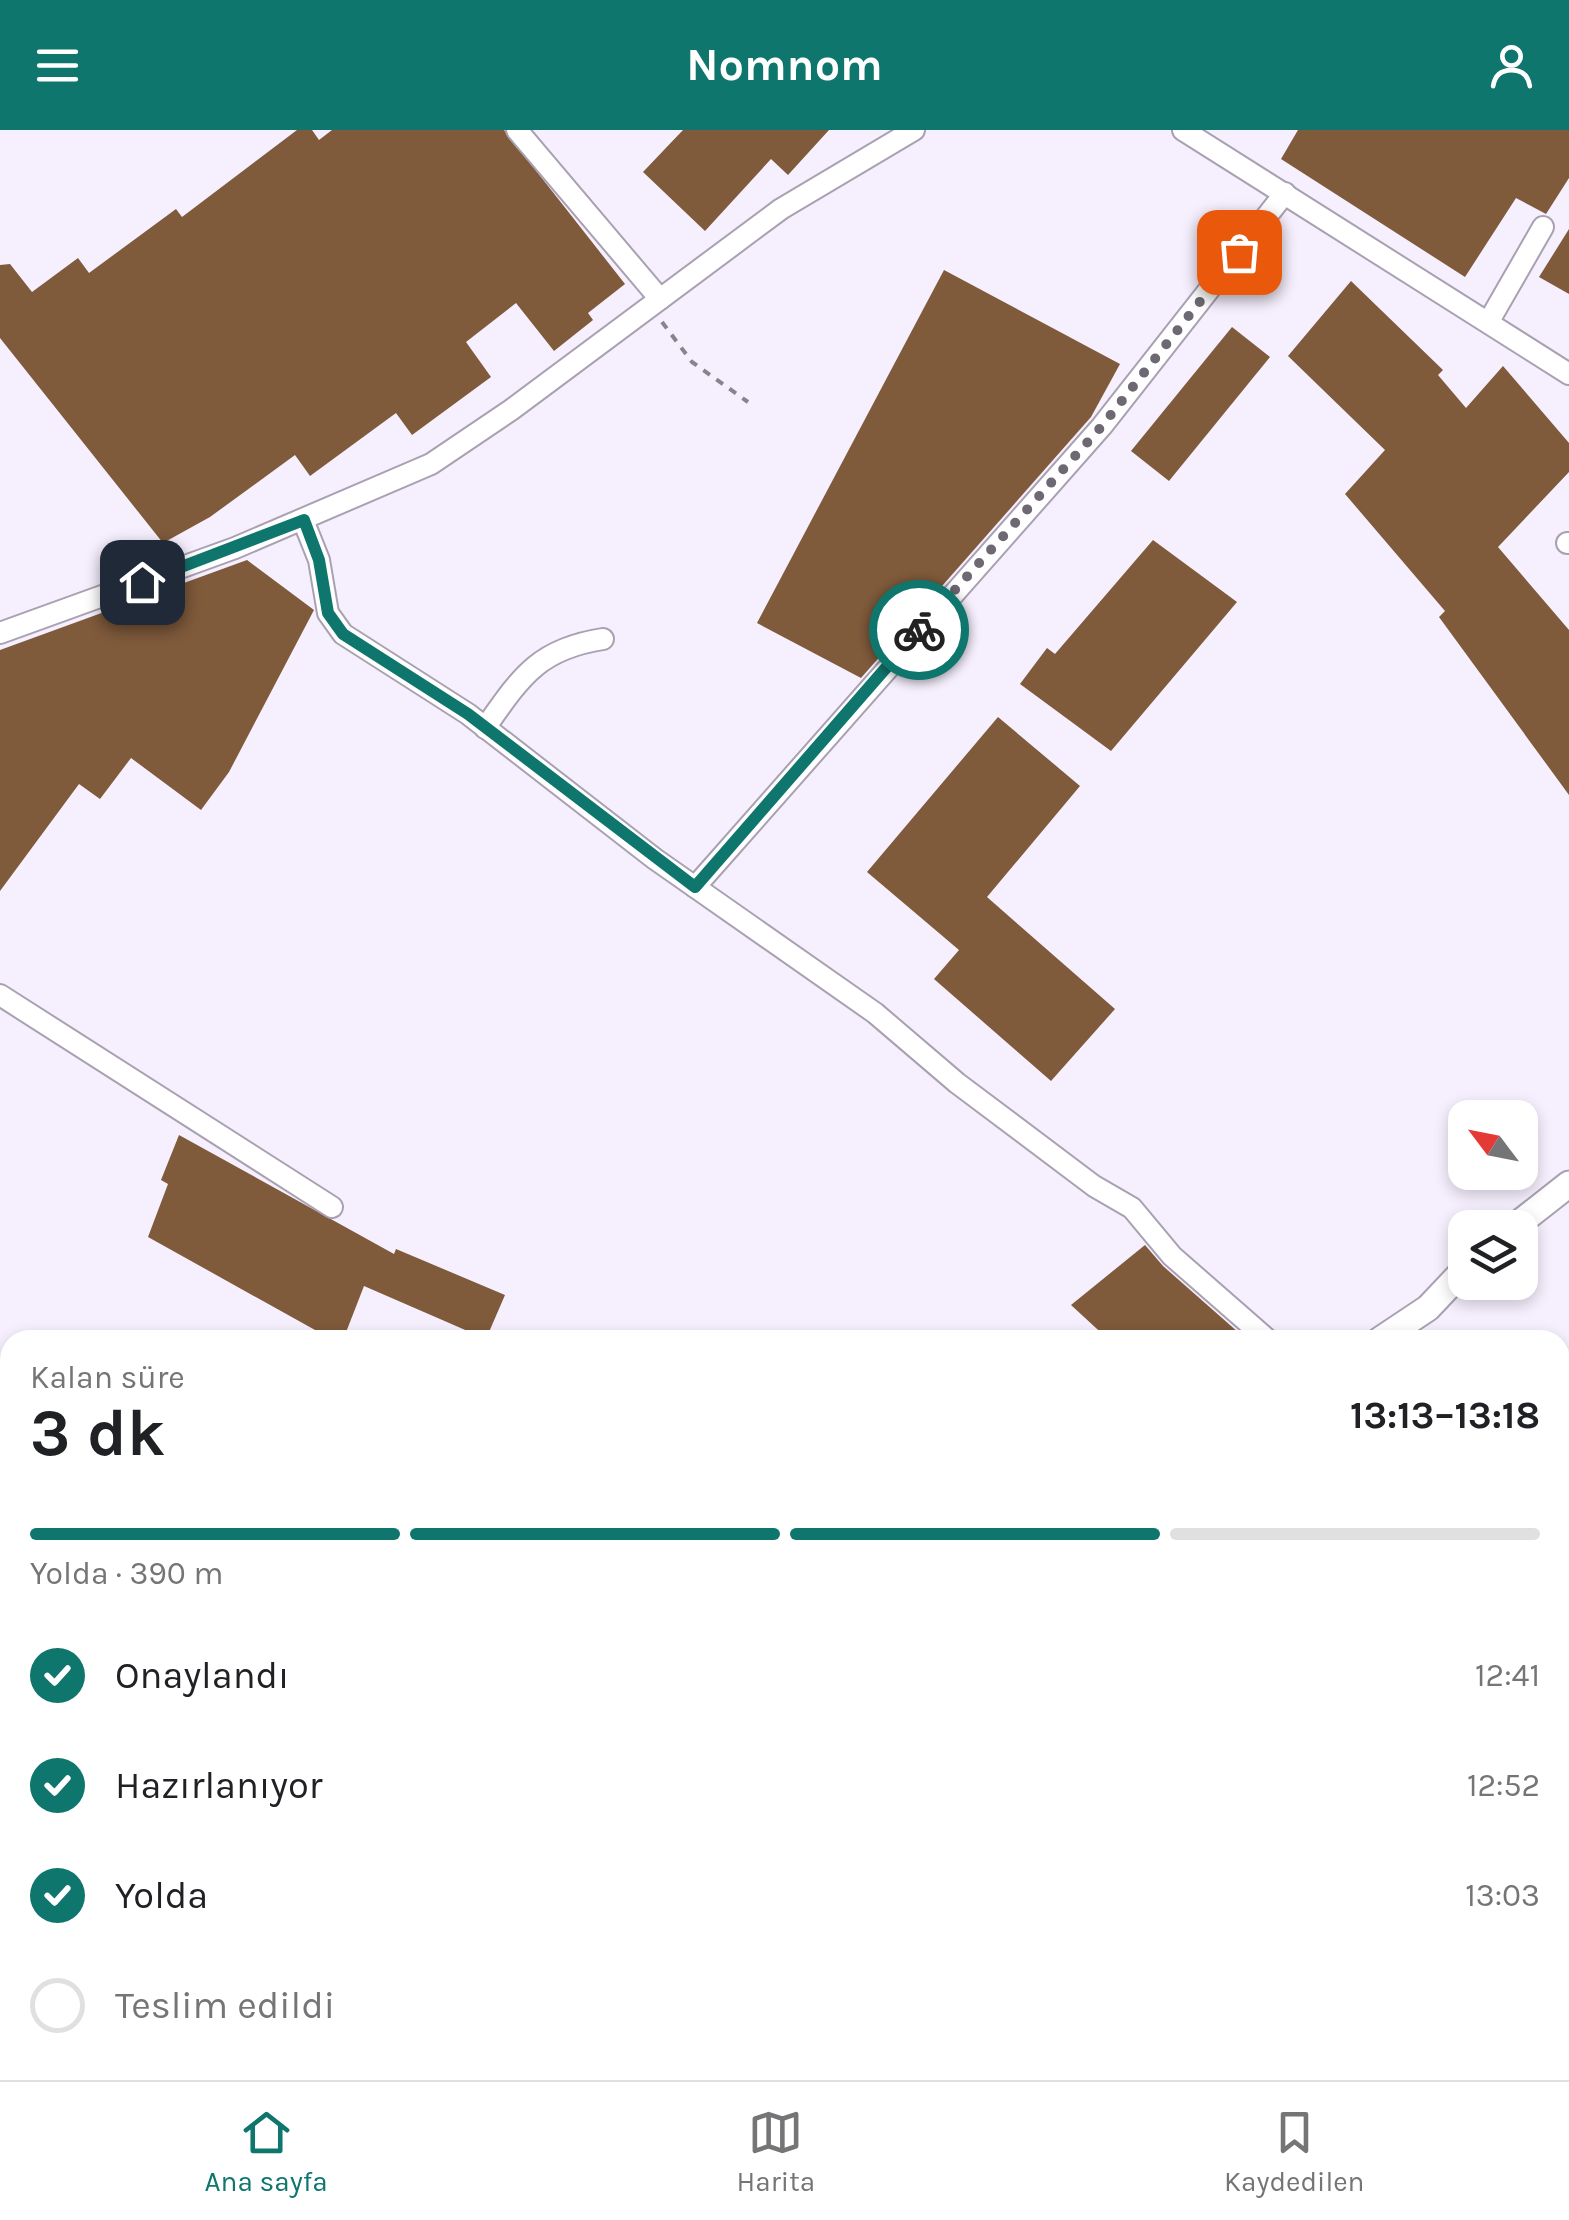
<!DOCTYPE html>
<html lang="tr">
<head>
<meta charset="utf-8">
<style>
  :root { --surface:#fff; --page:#f6f6f6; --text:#202124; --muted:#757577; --line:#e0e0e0; --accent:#0f766e }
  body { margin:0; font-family:Karla,sans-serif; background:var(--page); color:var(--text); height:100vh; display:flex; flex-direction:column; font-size:38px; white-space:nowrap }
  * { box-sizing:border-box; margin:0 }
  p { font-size:32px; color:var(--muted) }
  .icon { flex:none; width:55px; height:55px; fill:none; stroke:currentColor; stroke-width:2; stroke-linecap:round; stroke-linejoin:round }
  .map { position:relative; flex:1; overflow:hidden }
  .side { position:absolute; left:0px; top:1200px; width:1570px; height:750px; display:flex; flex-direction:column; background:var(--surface); border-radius:30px 30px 0 0; box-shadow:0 5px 15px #0003 }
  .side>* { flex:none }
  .needle { width:65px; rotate:302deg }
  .buttons { position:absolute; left:1448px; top:970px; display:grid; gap:20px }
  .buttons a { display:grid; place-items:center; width:90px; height:90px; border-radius:20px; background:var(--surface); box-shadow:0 5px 15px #0003; font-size:50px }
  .pin { position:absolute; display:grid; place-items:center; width:85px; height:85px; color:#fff; margin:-42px; border-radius:20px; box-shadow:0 5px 15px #0006 }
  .courier { position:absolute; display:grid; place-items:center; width:100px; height:100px; margin:-50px; border:8px solid #0f766e; border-radius:50%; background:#fff; color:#222; box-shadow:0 2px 12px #0007 }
  .head em { font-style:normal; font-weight:700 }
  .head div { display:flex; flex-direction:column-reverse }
  .head { display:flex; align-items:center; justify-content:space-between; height:170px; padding:0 30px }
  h1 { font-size:65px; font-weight:700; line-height:75px }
  .bar { display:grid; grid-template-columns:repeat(4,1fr); gap:15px 10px; align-content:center; height:120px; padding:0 30px }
  .bar i { height:12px; border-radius:8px; background:var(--line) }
  .bar .on { background:var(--accent) }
  .bar p { grid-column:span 4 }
  ol { padding:0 30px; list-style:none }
  li { display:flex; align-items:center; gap:30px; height:110px }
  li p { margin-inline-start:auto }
  li .icon { padding:10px; border-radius:50%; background:var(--accent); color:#fff; stroke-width:4 }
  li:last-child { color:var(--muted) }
  li i { width:55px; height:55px; border:5px solid var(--line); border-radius:50% }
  header { display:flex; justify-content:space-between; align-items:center; height:130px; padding:0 30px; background:var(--accent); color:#fff; font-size:45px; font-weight:700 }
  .tabs { display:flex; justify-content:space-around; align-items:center; height:140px; border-top:2px solid var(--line); background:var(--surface); font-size:28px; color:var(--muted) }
  .tabs a { display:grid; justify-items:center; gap:5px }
  .tabs .on { color:var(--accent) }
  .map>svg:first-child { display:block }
  .building { fill:#7f5a3b }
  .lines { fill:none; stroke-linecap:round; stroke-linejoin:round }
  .minor-casing { stroke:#a9a1b2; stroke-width:24 }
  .tertiary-casing { stroke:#a9a1b2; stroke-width:29 }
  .path { stroke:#88848d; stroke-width:4; stroke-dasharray:8 8; stroke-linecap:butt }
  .minor { stroke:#fff; stroke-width:20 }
  .tertiary { stroke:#fff; stroke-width:25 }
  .done { stroke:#6d6871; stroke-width:10; stroke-dasharray:0 18 }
  .route { stroke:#0f766e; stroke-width:12 }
</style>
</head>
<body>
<header><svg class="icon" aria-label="menu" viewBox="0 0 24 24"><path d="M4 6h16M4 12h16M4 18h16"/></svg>Nomnom<svg class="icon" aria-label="person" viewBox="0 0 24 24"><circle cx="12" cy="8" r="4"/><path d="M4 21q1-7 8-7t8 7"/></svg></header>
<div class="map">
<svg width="1569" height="1950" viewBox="0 0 1569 1950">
  <rect width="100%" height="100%" fill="#f6effd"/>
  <g class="building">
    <path d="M297 0H312L319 10 332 0H504L625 154 588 183 593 190 554 221 516 173 466 212 491 247 412 305 396 283 310 346 295 325 210 387 163 413 0 208V135L10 134 32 162 78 128 89 143 176 79 182 87Z"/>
    <path d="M683 0H829L788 45 771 29 705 101 643 42Z"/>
    <path d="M1298 0H1569V48L1546 84 1516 68 1465 147 1281 29Z"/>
    <path d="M1569 99V164L1539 147Z"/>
    <path d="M944 140 1120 234 1091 287 861 548 757 493Z"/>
    <path d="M1351 151 1443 240 1438 245 1466 278 1503 236 1569 313V342L1498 417 1569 500V665L1439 487 1445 481 1345 364 1385 320 1288 226Z"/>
    <path d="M1232 197 1270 227 1169 351 1131 321Z"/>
    <path d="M1153 410 1237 472 1111 621 1020 554 1047 518 1055 524Z"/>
    <path d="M247 430 314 480 229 642 201 680 131 628 100 669 79 654 0 761V520Z"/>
    <path d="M998 587 1080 656 987 767 1115 879 1051 951 934 849 959 820 867 742Z"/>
    <path d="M179 1005 394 1124 396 1119 505 1165 486 1209 364 1156 343 1210H333L148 1107 168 1054 161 1050Z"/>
    <path d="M1145 1115 1163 1136 1247 1210H1109L1071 1175Z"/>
  </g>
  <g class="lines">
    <defs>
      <g id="minor">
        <path d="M517 0 660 169"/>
        <path d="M1183 0 1569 244"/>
        <path d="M1489 191 1543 97"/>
        <path d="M303 390 319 430 328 483 343 504 468 584 655 729 875 883 957 953 1094 1056 1132 1078 1172 1126 1268 1210"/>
        <path d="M1567 413H1569"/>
        <path d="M0 503 235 418 431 334 511 280 781 79 914 0"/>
        <path d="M485 598C521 547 538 519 603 509"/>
        <path d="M695 757 1102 296 1285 63"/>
        <path d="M0 865 332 1077"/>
      </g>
      <g id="tertiary">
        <path d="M1513 1098 1569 1054"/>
        <path d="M1380 1210 1428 1178 1465 1139"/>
        <path d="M0 1799 10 1803"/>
        <path d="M501 1940 536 1950"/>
        <path d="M726 1950 732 1940"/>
      </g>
    </defs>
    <use href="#minor" class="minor-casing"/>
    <use href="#tertiary" class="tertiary-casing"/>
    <g class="path">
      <path d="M662 192 692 232 748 272"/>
      <path d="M189 1950 195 1940"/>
    </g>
    <use href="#minor" class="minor"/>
    <use href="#tertiary" class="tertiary"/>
  </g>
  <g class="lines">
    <path class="done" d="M919 500 1102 296 1239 122"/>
    <path class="route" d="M142 452 304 390 319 430 328 483 343 504 468 584 695 757 919 500"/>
  </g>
</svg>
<div class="buttons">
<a><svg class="needle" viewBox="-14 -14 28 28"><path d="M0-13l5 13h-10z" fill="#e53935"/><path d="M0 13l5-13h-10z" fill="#757577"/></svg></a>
<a><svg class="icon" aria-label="layers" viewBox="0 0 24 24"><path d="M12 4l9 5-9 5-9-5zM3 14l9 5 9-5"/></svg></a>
</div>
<div class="pin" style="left:1239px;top:122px;background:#ea580c"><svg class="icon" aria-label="bag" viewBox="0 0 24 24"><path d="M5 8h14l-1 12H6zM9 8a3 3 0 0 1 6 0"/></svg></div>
<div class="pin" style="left:142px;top:452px;background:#1f2937"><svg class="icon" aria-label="home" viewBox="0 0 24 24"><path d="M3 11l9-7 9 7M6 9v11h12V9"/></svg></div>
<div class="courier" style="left:919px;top:500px"><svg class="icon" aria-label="bike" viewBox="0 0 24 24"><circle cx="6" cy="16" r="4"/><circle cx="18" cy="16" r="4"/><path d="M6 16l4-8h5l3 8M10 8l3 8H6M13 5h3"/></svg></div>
<section class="side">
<div class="head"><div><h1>3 dk</h1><p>Kalan süre</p></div><em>13:13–13:18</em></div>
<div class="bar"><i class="on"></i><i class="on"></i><i class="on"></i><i></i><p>Yolda · 390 m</p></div>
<ol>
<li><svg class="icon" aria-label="check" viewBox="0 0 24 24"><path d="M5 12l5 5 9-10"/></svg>Onaylandı<p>12:41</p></li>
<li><svg class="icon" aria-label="check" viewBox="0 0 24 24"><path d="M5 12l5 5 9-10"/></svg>Hazırlanıyor<p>12:52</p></li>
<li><svg class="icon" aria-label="check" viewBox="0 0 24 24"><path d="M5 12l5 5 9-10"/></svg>Yolda<p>13:03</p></li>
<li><i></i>Teslim edildi</li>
</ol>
</section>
</div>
<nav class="tabs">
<a class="on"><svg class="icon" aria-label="home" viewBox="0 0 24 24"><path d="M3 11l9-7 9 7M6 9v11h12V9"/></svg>Ana sayfa</a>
<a><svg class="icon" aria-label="map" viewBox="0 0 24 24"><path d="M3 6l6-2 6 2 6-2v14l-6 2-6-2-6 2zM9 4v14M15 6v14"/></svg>Harita</a>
<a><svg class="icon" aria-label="saved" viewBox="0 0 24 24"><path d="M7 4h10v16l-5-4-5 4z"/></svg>Kaydedilen</a>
</nav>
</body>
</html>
